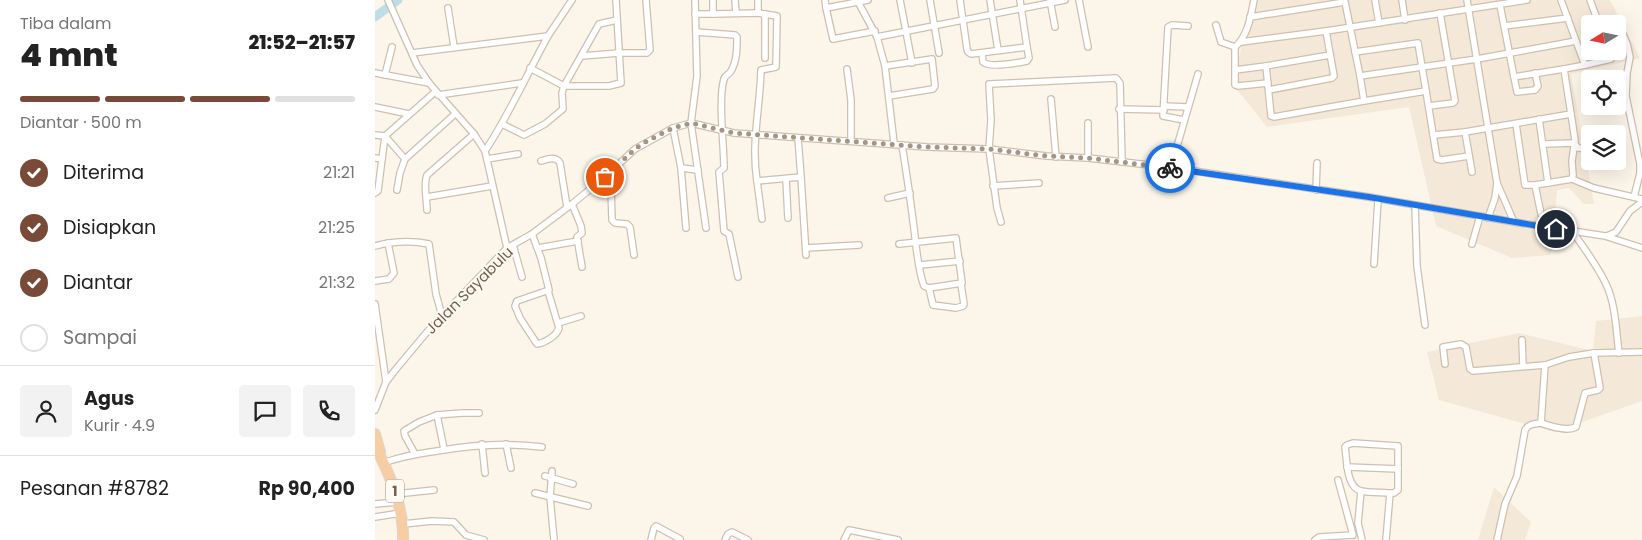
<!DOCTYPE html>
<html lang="id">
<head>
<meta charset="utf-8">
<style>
  :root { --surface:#fff; --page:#f2f2f2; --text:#222; --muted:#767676; --line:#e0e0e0; --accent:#794a38 }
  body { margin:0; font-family:Poppins,sans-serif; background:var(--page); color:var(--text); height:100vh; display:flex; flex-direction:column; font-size:19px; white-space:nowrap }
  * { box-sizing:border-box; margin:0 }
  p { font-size:16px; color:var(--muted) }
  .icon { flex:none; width:28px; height:28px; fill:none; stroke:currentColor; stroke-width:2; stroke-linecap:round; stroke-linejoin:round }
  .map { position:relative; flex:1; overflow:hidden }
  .side { display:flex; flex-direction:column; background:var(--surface); width:375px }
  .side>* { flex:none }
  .needle { width:32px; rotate:260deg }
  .tools { position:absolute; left:1206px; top:15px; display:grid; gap:10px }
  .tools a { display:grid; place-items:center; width:45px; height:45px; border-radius:5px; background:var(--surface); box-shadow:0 5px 20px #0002; font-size:25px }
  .pin { position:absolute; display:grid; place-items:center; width:42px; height:42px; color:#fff; margin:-21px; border:2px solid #fff; border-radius:50%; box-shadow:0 1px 5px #0007 }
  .courier { position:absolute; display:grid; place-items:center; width:50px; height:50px; margin:-25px; border:4px solid #1a73e8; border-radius:50%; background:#fff; color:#222; box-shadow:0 1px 6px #0007 }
  .head em { font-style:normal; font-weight:800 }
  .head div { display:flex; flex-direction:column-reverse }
  .head { display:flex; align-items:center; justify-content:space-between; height:85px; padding:0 20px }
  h1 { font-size:32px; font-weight:800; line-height:38px }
  .bar { display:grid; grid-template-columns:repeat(4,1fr); gap:8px 5px; align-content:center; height:60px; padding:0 20px }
  .bar i { height:6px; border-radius:4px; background:var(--line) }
  .bar .selected { background:var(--accent) }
  .bar p { grid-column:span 4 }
  .line { display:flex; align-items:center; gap:12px; padding:0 20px; border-top:1px solid var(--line) }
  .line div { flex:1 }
  .round { display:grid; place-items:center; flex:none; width:52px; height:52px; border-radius:5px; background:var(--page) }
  ol { padding:0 20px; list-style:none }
  li { display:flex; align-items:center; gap:15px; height:55px }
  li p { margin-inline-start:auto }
  li .icon { padding:5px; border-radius:50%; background:var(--accent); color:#fff; stroke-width:4 }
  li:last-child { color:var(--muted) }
  li i { width:28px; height:28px; border:2px solid var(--line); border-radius:50% }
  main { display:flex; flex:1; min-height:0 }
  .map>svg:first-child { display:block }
  .residential { fill:#f4e9d8; fill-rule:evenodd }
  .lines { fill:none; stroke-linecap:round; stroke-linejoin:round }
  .river { stroke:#bedee6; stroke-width:9 }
  .minor-casing { stroke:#cfbfaf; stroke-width:8 }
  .trunk-casing { stroke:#dcd5d1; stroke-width:12 }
  .minor { stroke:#fff; stroke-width:5.5 }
  .trunk { stroke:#f7cea3; stroke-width:10 }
  .done { stroke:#a69484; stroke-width:5; stroke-dasharray:0 9 }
  .route { stroke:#1a73e8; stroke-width:6 }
  .labels { text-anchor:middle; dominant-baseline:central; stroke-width:4; stroke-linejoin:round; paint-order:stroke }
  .shield { fill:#fffaf1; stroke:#a08e7e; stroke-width:1 }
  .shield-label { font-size:14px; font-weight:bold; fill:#775f4d }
  .street-label { font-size:15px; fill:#775f4d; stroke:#fffaf1 }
</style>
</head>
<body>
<main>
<section class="side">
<div class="head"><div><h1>4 mnt</h1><p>Tiba dalam</p></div><em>21:52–21:57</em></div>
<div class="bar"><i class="selected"></i><i class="selected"></i><i class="selected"></i><i></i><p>Diantar · 500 m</p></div>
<ol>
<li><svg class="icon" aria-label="check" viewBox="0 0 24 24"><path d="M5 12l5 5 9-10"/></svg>Diterima<p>21:21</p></li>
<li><svg class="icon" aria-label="check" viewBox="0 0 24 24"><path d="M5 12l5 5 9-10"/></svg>Disiapkan<p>21:25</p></li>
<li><svg class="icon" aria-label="check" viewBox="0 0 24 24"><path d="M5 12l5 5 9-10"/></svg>Diantar<p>21:32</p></li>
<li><i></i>Sampai</li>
</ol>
<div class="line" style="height:90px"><a class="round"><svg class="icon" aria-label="person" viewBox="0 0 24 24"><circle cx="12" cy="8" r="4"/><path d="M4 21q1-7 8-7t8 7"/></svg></a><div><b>Agus</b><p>Kurir · 4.9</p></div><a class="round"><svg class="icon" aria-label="chat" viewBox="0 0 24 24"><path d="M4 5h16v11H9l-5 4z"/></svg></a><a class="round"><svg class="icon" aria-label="phone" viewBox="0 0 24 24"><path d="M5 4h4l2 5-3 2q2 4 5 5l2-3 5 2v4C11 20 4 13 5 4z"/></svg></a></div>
<div class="line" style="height:65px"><div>Pesanan #8782</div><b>Rp 90,400</b></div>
</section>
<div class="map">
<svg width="1267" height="540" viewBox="0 0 1267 540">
  <rect width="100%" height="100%" fill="#fcf6ea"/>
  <g class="residential">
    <path d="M875 0H1235L1265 58 1196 74 1219 204H1209L1194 188 1182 190 1176 255 1137 258 1061 226 1034 107 892 127 859 86ZM1215 24H1242V51H1215Z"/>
    <path d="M1267 316V401L1179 432 1064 400 1052 352 1144 333 1218 351 1221 321Z"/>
    <path d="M1119 487 1156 522 1150 540H1103Z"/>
  </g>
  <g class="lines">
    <path class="river" d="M0 17 23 0"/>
    <defs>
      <g id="minor">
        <path d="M13 0 42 65 54 83 99 134 110 151 132 248"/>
        <path d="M320 0 322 76 316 123 331 228"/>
        <path d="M360 0 361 13"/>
        <path d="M450 0 451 8 493 0"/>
        <path d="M482 0 502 37 690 0"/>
        <path d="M525 0 537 63"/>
        <path d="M555 0 564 53"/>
        <path d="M585 0 592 49 593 52 596 54 652 47 645 0"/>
        <path d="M615 0 623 50"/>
        <path d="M675 0 680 27"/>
        <path d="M704 0 713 47"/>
        <path d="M879 0C876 15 873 36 860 47V85L863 86 893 83"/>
        <path d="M1000 0 1004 23"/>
        <path d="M1027 0 1030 20"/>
        <path d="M1092 0 1122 183 1139 222"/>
        <path d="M1186 0 1201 41"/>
        <path d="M1215 0 1224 24"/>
        <path d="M1125 5 1139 77 1189 69"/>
        <path d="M73 8 79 47"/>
        <path d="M451 8 458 39 500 31"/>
        <path d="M383 13V0"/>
        <path d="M320 14H338V0"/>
        <path d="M338 14 383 13 402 16 401 67 386 70C385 108 376 143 382 181L426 177 431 255"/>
        <path d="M390 14V58"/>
        <path d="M875 17 970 2 985 76"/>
        <path d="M1243 22 1252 44 1255 57 1252 73 1251 96 1265 164V173L1259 197"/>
        <path d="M841 25 846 42 860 47"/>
        <path d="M1129 26 1193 18"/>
        <path d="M951 31 1152 0"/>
        <path d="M321 32 360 35 362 37C362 48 362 61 356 71 354 75 350 75 349 79 343 99 349 146 349 168L344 172 349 231 354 234 363 277"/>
        <path d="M502 37 510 66 519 143"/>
        <path d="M866 42 951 31 959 76 957 78 894 90"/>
        <path d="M980 52 1043 43 1051 91"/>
        <path d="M37 53 173 36 197 0"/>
        <path d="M607 53 608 62C614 68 642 63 652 61L654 58 652 47"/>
        <path d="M955 55 891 66 896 116 899 117 989 101"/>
        <path d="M207 56 244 53H272L275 50 271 0"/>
        <path d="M510 66 557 59 560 86 558 89 514 96"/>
        <path d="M155 68 189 86"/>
        <path d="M472 69 476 100V141"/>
        <path d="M860 70 891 66"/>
        <path d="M0 73 54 83"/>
        <path d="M10 75 17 47"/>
        <path d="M1139 77 1142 92 1160 90 1163 86 1160 73"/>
        <path d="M189 86H234L246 83 241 0"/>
        <path d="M63 95 147 83"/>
        <path d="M676 99 681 157"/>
        <path d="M789 106 812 107"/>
        <path d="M1054 106 1078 103 1080 101 1065 13"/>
        <path d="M0 107 34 114"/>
        <path d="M744 109 789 110"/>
        <path d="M1164 119 1173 183"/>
        <path d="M809 120 788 116 793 27 797 25 813 26"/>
        <path d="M713 123V158"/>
        <path d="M127 124 149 135 170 124 188 109 187 93 189 86 224 24 242 20"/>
        <path d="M1141 124 1150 185H1160L1197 179 1198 175 1197 161 1200 140 1196 114"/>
        <path d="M298 128 306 168 311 228"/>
        <path d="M1090 132 1097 172"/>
        <path d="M0 135 10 136 30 159 25 173 22 190"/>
        <path d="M1059 135 1090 132 1196 114 1189 69 1210 65"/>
        <path d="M423 138 426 177"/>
        <path d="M1168 144 1199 143 1203 148 1215 149"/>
        <path d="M1242 149H1244"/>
        <path d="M110 151C134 115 152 74 173 36"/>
        <path d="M1094 156 1067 160 1062 159 1051 91 989 101 985 76 1102 59 1201 41 1210 65 1236 59 1234 51"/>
        <path d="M0 158 7 159 3 191 0 193"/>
        <path d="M7 159 10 136 60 92"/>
        <path d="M30 159 80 114"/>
        <path d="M112 159 143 154"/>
        <path d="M166 161C173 159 181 156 185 163L192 207"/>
        <path d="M792 167 803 143 823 74"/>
        <path d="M306 168 323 170"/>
        <path d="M230 177 235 183 236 187 237 220 240 223 252 224 255 227 259 255"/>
        <path d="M411 179 413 218"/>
        <path d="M1197 179 1219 188 1267 199"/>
        <path d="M382 181 387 219"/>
        <path d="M1160 185 1166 214"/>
        <path d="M618 186 664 183"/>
        <path d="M941 190 942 163"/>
        <path d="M52 197 117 186"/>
        <path d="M513 198 535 193"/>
        <path d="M197 204 206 226 207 233 202 237 207 267"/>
        <path d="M1040 205 1042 266 1050 325"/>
        <path d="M52 210C52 200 48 184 52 175L99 134"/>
        <path d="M1113 218 1120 198 1122 183"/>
        <path d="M626 222 622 208 614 149 616 120 614 84 741 78 745 83 747 162"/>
        <path d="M1197 231C1209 248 1222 265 1231 284 1241 305 1241 331 1244 353"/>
        <path d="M157 234 166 258 174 290 142 301 140 306 145 318 162 344C169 343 182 336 184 328L173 291"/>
        <path d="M1232 236 1241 232 1255 211 1267 202"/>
        <path d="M524 244 581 238 587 283 554 288 549 286C542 268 541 241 538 221 535 196 531 170 527 145"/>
        <path d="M1097 244 1105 216"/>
        <path d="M138 245 147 277"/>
        <path d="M0 246C19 241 35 240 54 244L61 294 67 316"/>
        <path d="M163 248 203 241"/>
        <path d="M431 248 484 245"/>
        <path d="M999 264 1003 200"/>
        <path d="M545 265 585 261"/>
        <path d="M0 281 14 279 19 273 13 243"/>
        <path d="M554 288 558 305 581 308 588 306 589 304 586 284"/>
        <path d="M0 304 11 382"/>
        <path d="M183 323 206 316"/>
        <path d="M1147 340 1148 366"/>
        <path d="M1070 364 1068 347 1086 344 1091 347 1095 369 1098 371 1170 365 1194 357 1219 353 1267 352"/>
        <path d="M0 410 11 382 21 369 52 332 132 248 157 234 197 204 230 177 260 149 298 128 316 123 359 133 552 147 614 149 671 156 713 158 792 167 994 197 1139 222 1230 236 1267 248"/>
        <path d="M1166 423C1175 426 1192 432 1201 427L1210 393 1223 390 1225 388 1219 353"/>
        <path d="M107 444 110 473"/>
        <path d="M131 444 136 468"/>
        <path d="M69 449 62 415 87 413H104"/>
        <path d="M40 454 30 436 29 431 44 422 62 415"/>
        <path d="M9 463C26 456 43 454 62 451 97 445 131 442 167 447"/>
        <path d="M972 467 1023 469"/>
        <path d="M177 471 175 497 179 540"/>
        <path d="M170 476 198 484"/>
        <path d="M986 491 983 523 987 540"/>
        <path d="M160 493 213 506"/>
        <path d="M21 494 59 490"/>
        <path d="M0 504 23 502"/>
        <path d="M0 517 26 513"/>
        <path d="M28 524 57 521 79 522 91 535 109 540"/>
        <path d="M276 540 279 528 281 526 305 539"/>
        <path d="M350 540 353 534 357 532 373 540"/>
        <path d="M469 540 474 530 523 540"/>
        <path d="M940 540 944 537 978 535 963 480"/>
        <path d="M1011 540 1015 493C1006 492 995 493 986 491 971 487 972 460 970 447L972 445 978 443 1023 446V490L1019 493H1015"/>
        <path d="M1122 540 1130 504 1142 476 1150 430C1153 424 1159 424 1166 423L1170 365"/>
      </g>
      <g id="trunk">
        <path d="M0 434 5 452"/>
        <path d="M0 446C15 474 29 507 28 540"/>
      </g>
    </defs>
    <use href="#minor" class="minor-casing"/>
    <use href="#trunk" class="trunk-casing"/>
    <use href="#minor" class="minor"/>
    <use href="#trunk" class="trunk"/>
  </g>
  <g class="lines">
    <path class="done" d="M230 177 260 149 272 141 298 128 316 123 359 133 552 147 614 149 671 156 713 158 795 168"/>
    <path class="route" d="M795 168 994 197 1181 229"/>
  </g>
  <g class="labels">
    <rect class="shield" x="11" y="479.5" width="18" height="23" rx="4"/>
    <g class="shield-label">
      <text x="20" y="491">1</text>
    </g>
    <g class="street-label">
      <text transform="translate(94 290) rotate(-45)">Jalan Sayabulu</text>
    </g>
  </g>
</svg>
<div class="tools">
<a><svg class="needle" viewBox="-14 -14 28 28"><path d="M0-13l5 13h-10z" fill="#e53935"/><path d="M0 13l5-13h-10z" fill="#767676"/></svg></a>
<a><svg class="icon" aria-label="locate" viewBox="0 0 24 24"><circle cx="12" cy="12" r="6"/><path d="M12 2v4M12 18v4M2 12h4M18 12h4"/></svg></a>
<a><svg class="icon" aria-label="layers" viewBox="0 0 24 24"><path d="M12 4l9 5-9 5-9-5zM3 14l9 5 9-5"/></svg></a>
</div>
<div class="pin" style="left:230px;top:177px;background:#ea580c"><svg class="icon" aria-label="bag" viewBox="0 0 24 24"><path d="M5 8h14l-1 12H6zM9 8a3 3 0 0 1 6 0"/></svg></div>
<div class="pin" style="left:1181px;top:229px;background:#1f2937"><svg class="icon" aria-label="home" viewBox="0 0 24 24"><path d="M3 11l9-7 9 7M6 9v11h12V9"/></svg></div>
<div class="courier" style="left:795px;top:168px"><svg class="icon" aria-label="bike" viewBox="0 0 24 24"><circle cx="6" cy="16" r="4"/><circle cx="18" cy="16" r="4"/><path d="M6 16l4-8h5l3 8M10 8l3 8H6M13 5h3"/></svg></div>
</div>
</main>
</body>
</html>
